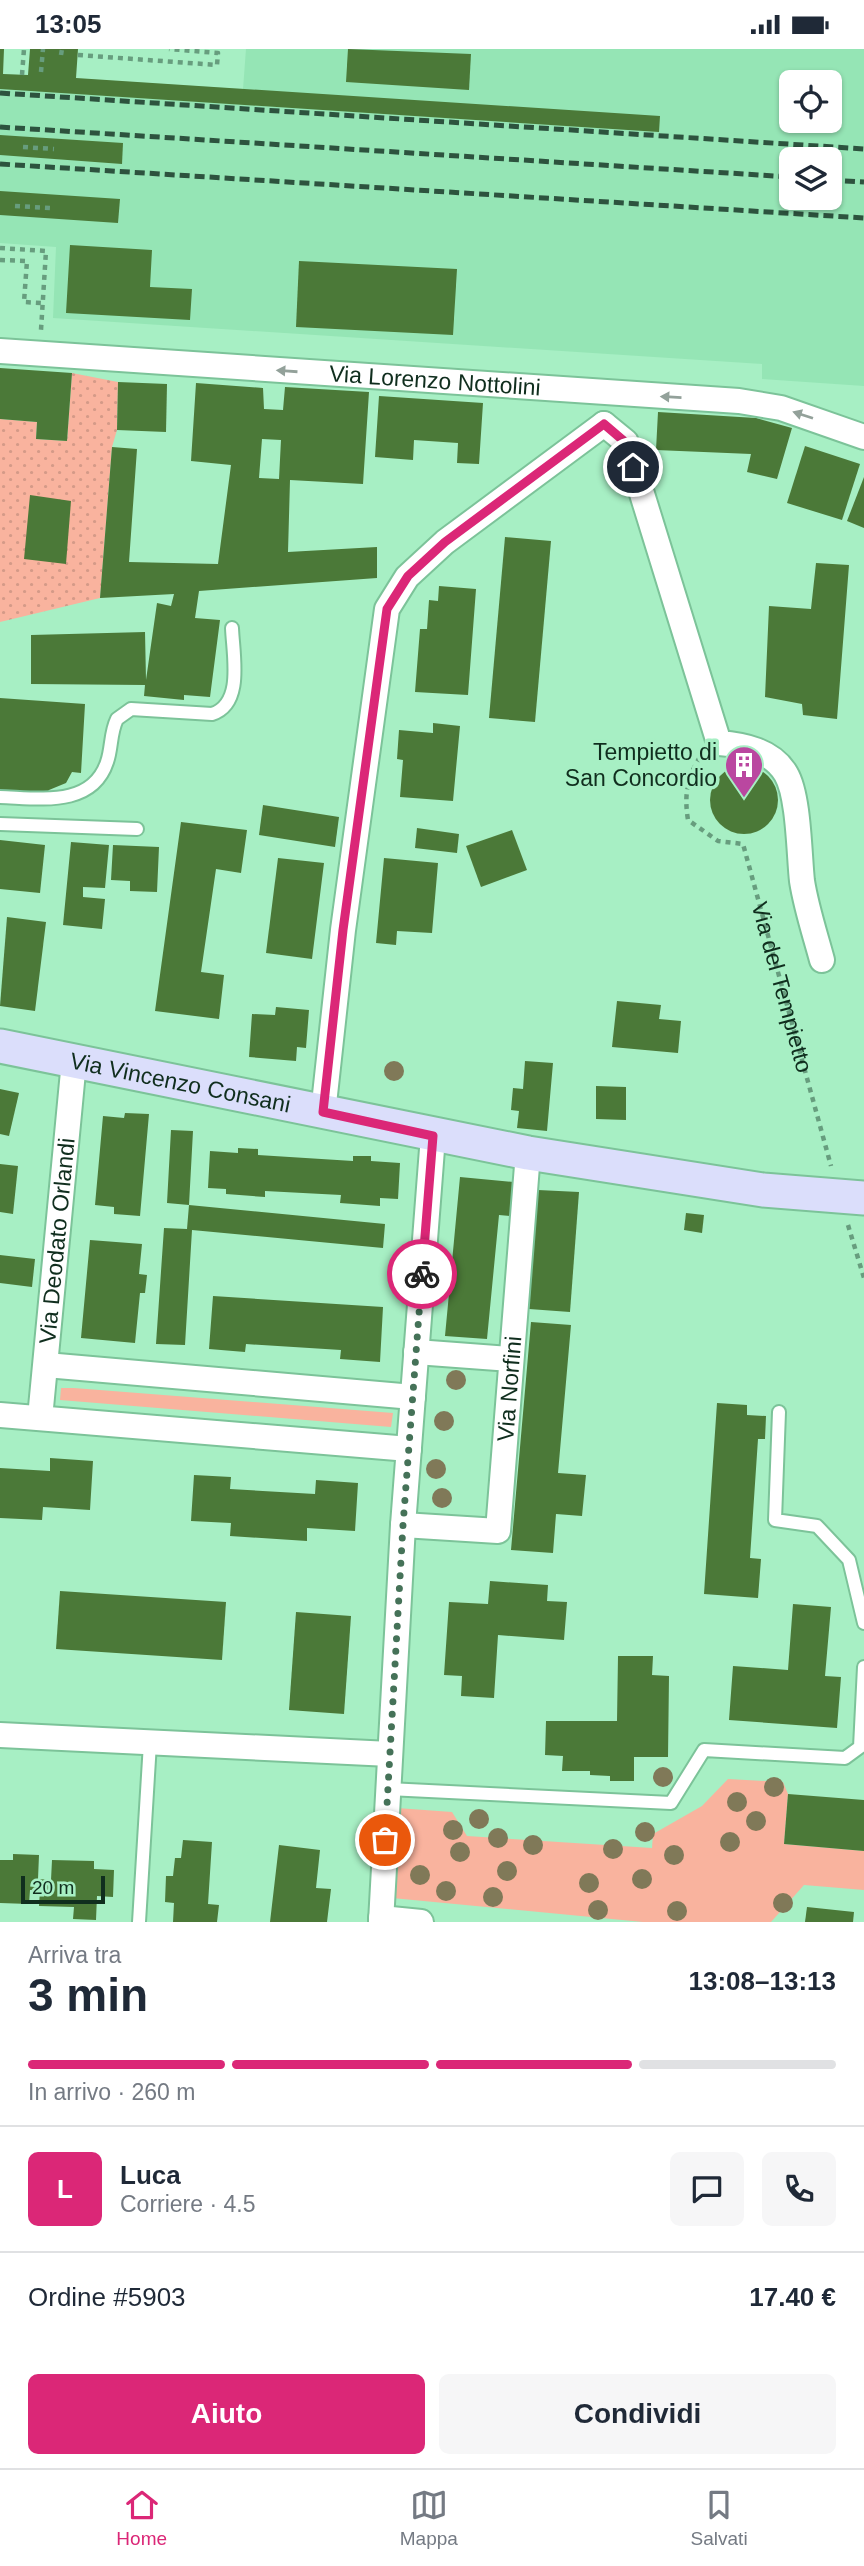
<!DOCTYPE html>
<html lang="it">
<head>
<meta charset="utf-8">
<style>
  :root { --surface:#fff; --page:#f6f6f7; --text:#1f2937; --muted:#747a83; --line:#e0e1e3; --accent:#db2777 }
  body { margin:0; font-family:Arial,sans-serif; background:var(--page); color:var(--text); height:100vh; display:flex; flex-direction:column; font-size:26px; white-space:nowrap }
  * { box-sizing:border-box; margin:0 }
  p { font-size:23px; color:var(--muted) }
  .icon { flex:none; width:38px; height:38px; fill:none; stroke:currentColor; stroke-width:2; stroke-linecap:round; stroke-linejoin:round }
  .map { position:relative; height:1873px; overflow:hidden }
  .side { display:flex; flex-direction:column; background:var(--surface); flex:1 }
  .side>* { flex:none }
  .controls { position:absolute; left:779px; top:21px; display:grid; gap:14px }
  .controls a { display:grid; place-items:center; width:63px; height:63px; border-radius:10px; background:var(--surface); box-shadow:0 2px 5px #0004; font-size:35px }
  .scale { position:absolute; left:21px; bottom:18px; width:84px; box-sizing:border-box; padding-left:7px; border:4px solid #102e1e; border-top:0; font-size:19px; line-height:24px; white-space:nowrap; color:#102e1e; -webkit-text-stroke:5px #a7efc4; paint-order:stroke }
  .pin { position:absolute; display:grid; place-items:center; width:60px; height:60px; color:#fff; margin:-30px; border:4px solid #fff; border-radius:50%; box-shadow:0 2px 7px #0007 }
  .courier { position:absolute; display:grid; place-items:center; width:70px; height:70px; margin:-35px; border:5px solid #db2777; border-radius:50%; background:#fff; color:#222; box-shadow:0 2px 9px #0007 }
  .headline em { font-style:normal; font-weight:700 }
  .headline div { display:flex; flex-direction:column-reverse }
  .headline { display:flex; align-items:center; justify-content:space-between; height:119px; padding:0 28px }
  h1 { font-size:46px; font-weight:700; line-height:52px }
  .bar { display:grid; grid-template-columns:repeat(4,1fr); gap:10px 7px; align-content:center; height:84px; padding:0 28px }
  .bar i { height:9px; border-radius:5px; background:var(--line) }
  .bar .active { background:var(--accent) }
  .bar p { grid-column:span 4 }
  .line { display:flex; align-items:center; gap:18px; padding:0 28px; border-top:2px solid var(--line) }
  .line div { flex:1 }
  .round { display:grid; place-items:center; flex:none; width:74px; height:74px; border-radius:10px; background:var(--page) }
  .cta { display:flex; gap:14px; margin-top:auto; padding:14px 28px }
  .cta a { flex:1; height:80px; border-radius:10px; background:var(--accent); color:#fff; font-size:28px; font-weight:700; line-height:80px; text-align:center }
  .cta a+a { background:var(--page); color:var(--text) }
  .status { display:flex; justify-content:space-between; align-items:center; height:49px; padding:0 35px; background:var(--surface); direction:ltr }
  .status svg { height:19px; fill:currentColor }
  .tab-bar { display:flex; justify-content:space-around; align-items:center; height:98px; border-top:2px solid var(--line); background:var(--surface); font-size:19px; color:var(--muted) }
  .tab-bar a { display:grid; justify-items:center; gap:4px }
  .tab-bar .active { color:var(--accent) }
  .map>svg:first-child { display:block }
  .built { fill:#95e5b5; fill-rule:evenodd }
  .grass { fill:#f9b39e }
  .garden { fill:url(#garden-dots) }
  .building { fill:#4b7938; fill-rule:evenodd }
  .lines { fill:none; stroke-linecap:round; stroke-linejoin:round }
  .lane-casing { stroke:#7cc399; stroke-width:16 }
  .street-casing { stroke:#7cc399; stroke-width:28 }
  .secondary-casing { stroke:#7cc399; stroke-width:37 }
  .path { stroke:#679d7e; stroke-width:4.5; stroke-dasharray:5 5; stroke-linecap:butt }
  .lane { stroke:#fff; stroke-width:12 }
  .street { stroke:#fff; stroke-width:24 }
  .secondary { stroke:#dbdefb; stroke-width:33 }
  .rail { stroke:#2d533e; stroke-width:5; stroke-dasharray:10 5; stroke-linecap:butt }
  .tree { fill:#807958 }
  .oneway { fill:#93a19a }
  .done { stroke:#457258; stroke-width:7; stroke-dasharray:0 12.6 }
  .route { stroke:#db2777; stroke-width:9 }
  .labels { text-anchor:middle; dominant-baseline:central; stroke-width:7; stroke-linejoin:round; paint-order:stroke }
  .street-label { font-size:23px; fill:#102e1e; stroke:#a7efc4 }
  .poi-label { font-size:23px; fill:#102e1e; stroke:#a7efc4; text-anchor:end }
</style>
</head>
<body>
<div class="status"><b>13:05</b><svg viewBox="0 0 49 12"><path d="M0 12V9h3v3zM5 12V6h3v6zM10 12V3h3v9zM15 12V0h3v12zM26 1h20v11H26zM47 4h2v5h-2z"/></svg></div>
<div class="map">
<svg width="864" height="1873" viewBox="0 0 864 1873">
  <defs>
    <pattern id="garden-dots" width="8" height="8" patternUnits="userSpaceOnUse" patternTransform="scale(1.75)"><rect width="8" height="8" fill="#f9b39e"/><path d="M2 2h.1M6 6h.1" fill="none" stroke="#d49a88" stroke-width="1.8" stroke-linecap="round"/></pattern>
  </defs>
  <rect width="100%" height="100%" fill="#a7efc4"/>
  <path class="built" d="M246 0H864V337L762 330V315L53 269 56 198 0 194V17L3 25 243 40ZM791 33H830V72H791ZM791 110H830V149H791Z"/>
  <g class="grass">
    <path d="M61 1339H74L393 1364 391 1378 60 1351Z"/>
    <path d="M728 1730 783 1733 788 1745 784 1795 864 1802V1841L804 1836 771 1873H643L392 1849 397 1759 452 1763 467 1787 652 1799 653 1785 702 1757Z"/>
  </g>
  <path class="garden" d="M72 324 118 333 117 381 112 398 100 549 0 573V370L37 373 36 390 67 392Z"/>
  <g class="building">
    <path d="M0 0H4L3 25 28 26 30 0H78L76 29 660 67 659 83 0 40Z"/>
    <path d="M348 0 471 5 469 41 346 33Z"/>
    <path d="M0 86 123 94 122 115 0 106Z"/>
    <path d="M0 142 120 150 118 174 0 166Z"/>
    <path d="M70 196 152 201 150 238 192 240 190 271 66 264Z"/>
    <path d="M299 212 457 220 453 286 296 278Z"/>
    <path d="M0 319 72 324 67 392 36 390 37 373 0 370Z"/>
    <path d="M118 333 167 335 166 383 117 381Z"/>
    <path d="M196 334 263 339 264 360 283 361 285 338 369 343 363 435 290 431 288 503 377 498V529L199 542 195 569 220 571 210 648 184 646V651L144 647 145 636 31 635V586L145 583 146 631 157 554 171 557 174 545 100 549 112 398 137 400 129 513 218 515 231 416 191 412ZM262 390 281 391 279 430 259 429Z"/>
    <path d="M379 347 483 354 479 415 457 414 458 394 414 391 413 411 375 408Z"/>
    <path d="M658 363 756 369 792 379 777 430 747 423 751 405 656 401Z"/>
    <path d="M805 397 860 415 842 471 787 454Z"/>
    <path d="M864 428V479L847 472Z"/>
    <path d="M30 446 71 452 66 515 24 510Z"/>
    <path d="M505 488 551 492 535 673 489 669Z"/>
    <path d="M816 514 849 516 837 670 803 666 802 655 765 648 769 557 811 560Z"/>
    <path d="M439 537 476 540 468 646 415 643 420 580H427L429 551 438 552Z"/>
    <path d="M0 649 85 655 81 724 72 723 66 734 49 741 44 747 0 745Z"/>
    <path d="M433 674 460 677 453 752 400 748 403 711 397 710 399 681 433 684Z"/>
    <circle cx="744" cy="751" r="34"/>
    <path d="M263 756 339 768 335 798 259 786Z"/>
    <path d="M181 773 247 781 241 824 216 820 201 923 224 926 219 970 155 962Z"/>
    <path d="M417 779 459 785 457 804 415 799Z"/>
    <path d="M512 781 527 821 481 838 466 797Z"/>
    <path d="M0 791 45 796 40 844 0 840Z"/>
    <path d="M71 793 109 796 105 839 83 838V848L105 850 102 880 63 876Z"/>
    <path d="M113 796 159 798 157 843 130 842V832L111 831Z"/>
    <path d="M278 809 324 814 312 910 266 904Z"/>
    <path d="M384 809 438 814 432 884 397 882 396 896 376 894Z"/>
    <path d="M7 868 46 873 35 962 0 957Z"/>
    <path d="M617 952 661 956 659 970 681 972 678 1004 612 998Z"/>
    <path d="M276 958 309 961 306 999 297 998 296 1012 249 1008 252 965 275 966Z"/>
    <path d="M525 1012 553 1014 547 1082 517 1079 519 1062 511 1061 513 1039 523 1040Z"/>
    <path d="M596 1037 626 1038V1071L596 1070Z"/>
    <path d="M0 1040 19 1044 9 1087 0 1085Z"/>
    <path d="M125 1064 149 1065 140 1167 114 1165V1158L95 1156 103 1067 124 1069Z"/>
    <path d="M171 1081 193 1082 189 1156 385 1175 383 1199 192 1181 185 1296 156 1295 164 1179 187 1180 189 1156 167 1154Z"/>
    <path d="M238 1099 258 1100V1106L353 1112V1107H371V1112L400 1114 398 1150 380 1149V1157L340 1154 341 1146 265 1142V1148L226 1145V1140L208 1139 210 1102 238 1104Z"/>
    <path d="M0 1115 18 1117 13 1165 0 1163Z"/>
    <path d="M460 1128 514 1133 511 1167 499 1166 487 1290 445 1287Z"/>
    <path d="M538 1141 579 1143 570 1263 529 1260Z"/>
    <path d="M686 1164 704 1166 702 1184 684 1181Z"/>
    <path d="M90 1191 142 1195 139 1225 147 1226 145 1244H140L135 1294 81 1289Z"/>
    <path d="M0 1206 35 1210 32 1238 0 1234Z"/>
    <path d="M213 1247 383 1258 380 1313 340 1310 341 1301 246 1295 245 1303 209 1300Z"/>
    <path d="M531 1273 571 1276 558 1424 586 1426 582 1467 556 1465 553 1504 511 1501Z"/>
    <path d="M717 1354 747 1356V1366L766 1367 765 1390H758L750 1509 761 1510 758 1549 704 1545Z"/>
    <path d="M50 1409 93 1412 90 1461 43 1458 42 1471 0 1469V1419L50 1422Z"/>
    <path d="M194 1426 231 1428 230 1440 315 1445 316 1431 358 1434 355 1482 307 1479V1492L230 1487 231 1474 191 1472Z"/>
    <path d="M490 1532 548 1536 547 1552 567 1553 564 1591 498 1586 494 1649 461 1647 462 1627 444 1626 449 1553 488 1555Z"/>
    <path d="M60 1542 226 1553 222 1611 56 1600Z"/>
    <path d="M793 1555 831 1558 825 1627 841 1628 837 1679 729 1671 733 1617 788 1621Z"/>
    <path d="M296 1563 351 1567 344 1665 289 1661Z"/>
    <path d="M618 1607H653L652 1626 669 1627 668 1708H634V1732H610V1727L590 1726V1722H562L563 1707 545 1706 546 1672H617Z"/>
    <path d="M788 1745 864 1751V1802L784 1795Z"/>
    <path d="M183 1791 212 1793 208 1855 219 1856 217 1873H173L174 1854 165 1853 166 1827H173L175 1809H181Z"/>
    <path d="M279 1796 320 1801 316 1839 331 1840 327 1873H270Z"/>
    <path d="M13 1805 39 1806 38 1830 51 1831 52 1811 94 1812V1820L114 1821 113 1848 97 1847 96 1871 73 1870 74 1858 39 1857 40 1841H30L29 1855 0 1854V1811H13Z"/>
    <path d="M807 1858 854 1863 853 1873H805Z"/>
  </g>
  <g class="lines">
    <defs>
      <g id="lane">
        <path d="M0 748C38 749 92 759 107 713 112 699 110 684 117 670L131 660 212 665C244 655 233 606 232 579"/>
        <path d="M0 775 137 780"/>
        <path d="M779 1363 775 1471 817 1477 849 1511 864 1574"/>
        <path d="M388 1740 671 1754 704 1701 845 1709 860 1698 864 1618"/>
        <path d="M139 1873 150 1694"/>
      </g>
      <g id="street">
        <path id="s2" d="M0 302 739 352 781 359 864 388"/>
        <path d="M604 375 626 393 719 694C743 696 772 701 786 725 799 747 799 805 802 832 806 858 815 885 822 911"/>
        <path d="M323 1064 343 881 387 560 407 528 445 493 604 375"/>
        <path d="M416 1303 511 1310"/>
        <path d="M46 1316 413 1348"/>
        <path d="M0 1366 409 1400"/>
        <path id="s3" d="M40 1369 74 1012"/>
        <path id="s4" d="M403 1476 498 1482 528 1104"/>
        <path d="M0 1686 390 1705"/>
        <path d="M381 1869 421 1873"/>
        <path d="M381 1873 403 1476 433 1087"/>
      </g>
      <g id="secondary">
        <path id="s5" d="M0 997 528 1104 763 1141 864 1149"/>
      </g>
    </defs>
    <use href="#lane" class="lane-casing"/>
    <use href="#street" class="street-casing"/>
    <use href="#secondary" class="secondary-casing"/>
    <g class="path">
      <path d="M61 6 62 0"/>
      <path d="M78 6 217 16 218 4 169 0"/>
      <path d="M41 23 43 0"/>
      <path d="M22 26 24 0"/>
      <path d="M23 98 54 100"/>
      <path d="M15 157 50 159"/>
      <path d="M0 199 46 202 41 281"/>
      <path d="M0 211 27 212 24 253 42 254"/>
      <path id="s1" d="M700 708C687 729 684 746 688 771L718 792 743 795 831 1117"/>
      <path d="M848 1176 864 1229"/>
    </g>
    <use href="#lane" class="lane"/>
    <use href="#street" class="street"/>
    <use href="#secondary" class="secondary"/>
    <g class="rail">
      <path d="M0 44 864 100"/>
      <path d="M0 78 791 128"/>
      <path d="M0 115 864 169"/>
      <path d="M830 131 864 133"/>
    </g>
  </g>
  <g class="tree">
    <circle cx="394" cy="1022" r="10"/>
    <circle cx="456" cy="1331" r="10"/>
    <circle cx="444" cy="1372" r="10"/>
    <circle cx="436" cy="1420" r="10"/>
    <circle cx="442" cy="1449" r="10"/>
    <circle cx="663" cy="1728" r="10"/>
    <circle cx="774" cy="1738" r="10"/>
    <circle cx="737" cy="1753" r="10"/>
    <circle cx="479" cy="1770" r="10"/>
    <circle cx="756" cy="1772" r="10"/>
    <circle cx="453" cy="1781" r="10"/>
    <circle cx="645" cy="1783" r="10"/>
    <circle cx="498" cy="1789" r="10"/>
    <circle cx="730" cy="1793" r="10"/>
    <circle cx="533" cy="1796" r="10"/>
    <circle cx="613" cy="1800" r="10"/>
    <circle cx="460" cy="1803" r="10"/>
    <circle cx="674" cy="1806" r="10"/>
    <circle cx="507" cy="1822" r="10"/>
    <circle cx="420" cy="1826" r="10"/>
    <circle cx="642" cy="1830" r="10"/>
    <circle cx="589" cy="1834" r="10"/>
    <circle cx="446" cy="1842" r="10"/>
    <circle cx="493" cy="1848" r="10"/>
    <circle cx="783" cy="1854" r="10"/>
    <circle cx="598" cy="1861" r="10"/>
    <circle cx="677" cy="1862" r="10"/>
  </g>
  <defs><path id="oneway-solid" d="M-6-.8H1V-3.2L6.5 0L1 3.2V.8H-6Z" transform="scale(1.75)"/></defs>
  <g class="oneway">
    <use href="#oneway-solid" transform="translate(287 322) rotate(-176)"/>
    <use href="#oneway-solid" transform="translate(671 348) rotate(-177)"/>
    <use href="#oneway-solid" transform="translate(803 366) rotate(-162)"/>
  </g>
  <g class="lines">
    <path class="done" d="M385 1791 403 1476 422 1225"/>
    <path class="route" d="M422 1225 433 1087 323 1063 343 881 387 560 408 527 445 493 604 375 625 393 633 418"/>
  </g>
  <defs>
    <symbol id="building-pin" viewBox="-11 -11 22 30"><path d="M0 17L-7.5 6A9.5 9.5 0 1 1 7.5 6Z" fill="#ba47a0" stroke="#a7efc4"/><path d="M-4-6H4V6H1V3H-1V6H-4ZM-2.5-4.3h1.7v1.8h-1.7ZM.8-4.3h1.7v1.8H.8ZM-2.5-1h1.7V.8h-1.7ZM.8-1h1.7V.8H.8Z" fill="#fff"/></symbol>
  </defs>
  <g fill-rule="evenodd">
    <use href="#building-pin" x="722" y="694" width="44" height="60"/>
  </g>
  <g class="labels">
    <g class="street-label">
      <text stroke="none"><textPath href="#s2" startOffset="436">Via Lorenzo Nottolini</textPath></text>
      <text stroke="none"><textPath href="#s1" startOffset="276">Via del Tempietto</textPath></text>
      <text stroke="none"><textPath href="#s5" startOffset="184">Via Vincenzo Consani</textPath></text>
      <text stroke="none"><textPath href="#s3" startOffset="178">Via Deodato Orlandi</textPath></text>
      <text stroke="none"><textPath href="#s4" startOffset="238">Via Norfini</textPath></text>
    </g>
    <g class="poi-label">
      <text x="717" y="703">Tempietto di<tspan x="717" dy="26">San Concordio</tspan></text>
    </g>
  </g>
</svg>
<div class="controls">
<a><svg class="icon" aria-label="locate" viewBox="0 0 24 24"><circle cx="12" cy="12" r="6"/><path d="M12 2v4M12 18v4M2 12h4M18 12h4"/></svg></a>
<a><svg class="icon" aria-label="layers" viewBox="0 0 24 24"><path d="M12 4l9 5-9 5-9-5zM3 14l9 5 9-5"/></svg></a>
</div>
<div class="scale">20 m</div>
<div class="pin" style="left:385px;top:1791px;background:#ea580c"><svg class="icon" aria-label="bag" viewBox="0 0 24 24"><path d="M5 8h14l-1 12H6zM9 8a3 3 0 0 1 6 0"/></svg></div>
<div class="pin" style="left:633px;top:418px;background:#1f2937"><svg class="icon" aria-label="home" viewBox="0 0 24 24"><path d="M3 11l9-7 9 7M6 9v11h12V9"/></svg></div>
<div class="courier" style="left:422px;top:1225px"><svg class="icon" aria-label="bike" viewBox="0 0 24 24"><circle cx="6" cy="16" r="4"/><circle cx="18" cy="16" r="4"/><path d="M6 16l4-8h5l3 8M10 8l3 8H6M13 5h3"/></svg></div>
</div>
<section class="side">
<div class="headline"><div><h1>3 min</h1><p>Arriva tra</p></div><em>13:08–13:13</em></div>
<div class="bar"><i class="active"></i><i class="active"></i><i class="active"></i><i></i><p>In arrivo · 260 m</p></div>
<div class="line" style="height:126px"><b class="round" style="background:var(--accent);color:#fff">L</b><div><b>Luca</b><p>Corriere · 4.5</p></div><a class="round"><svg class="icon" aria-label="chat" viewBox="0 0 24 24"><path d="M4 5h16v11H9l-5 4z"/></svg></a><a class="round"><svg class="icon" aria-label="phone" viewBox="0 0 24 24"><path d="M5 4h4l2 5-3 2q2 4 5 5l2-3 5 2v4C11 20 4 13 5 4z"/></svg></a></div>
<div class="line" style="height:91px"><div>Ordine #5903</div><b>17.40 €</b></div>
<div class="cta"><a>Aiuto</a><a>Condividi</a></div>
</section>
<nav class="tab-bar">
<a class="active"><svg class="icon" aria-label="home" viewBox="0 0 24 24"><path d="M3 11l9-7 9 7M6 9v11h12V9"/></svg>Home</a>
<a><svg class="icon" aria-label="map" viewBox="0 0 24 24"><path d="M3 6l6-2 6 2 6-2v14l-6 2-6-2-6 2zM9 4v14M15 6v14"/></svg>Mappa</a>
<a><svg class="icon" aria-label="saved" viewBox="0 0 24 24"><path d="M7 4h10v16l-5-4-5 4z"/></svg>Salvati</a>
</nav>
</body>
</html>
